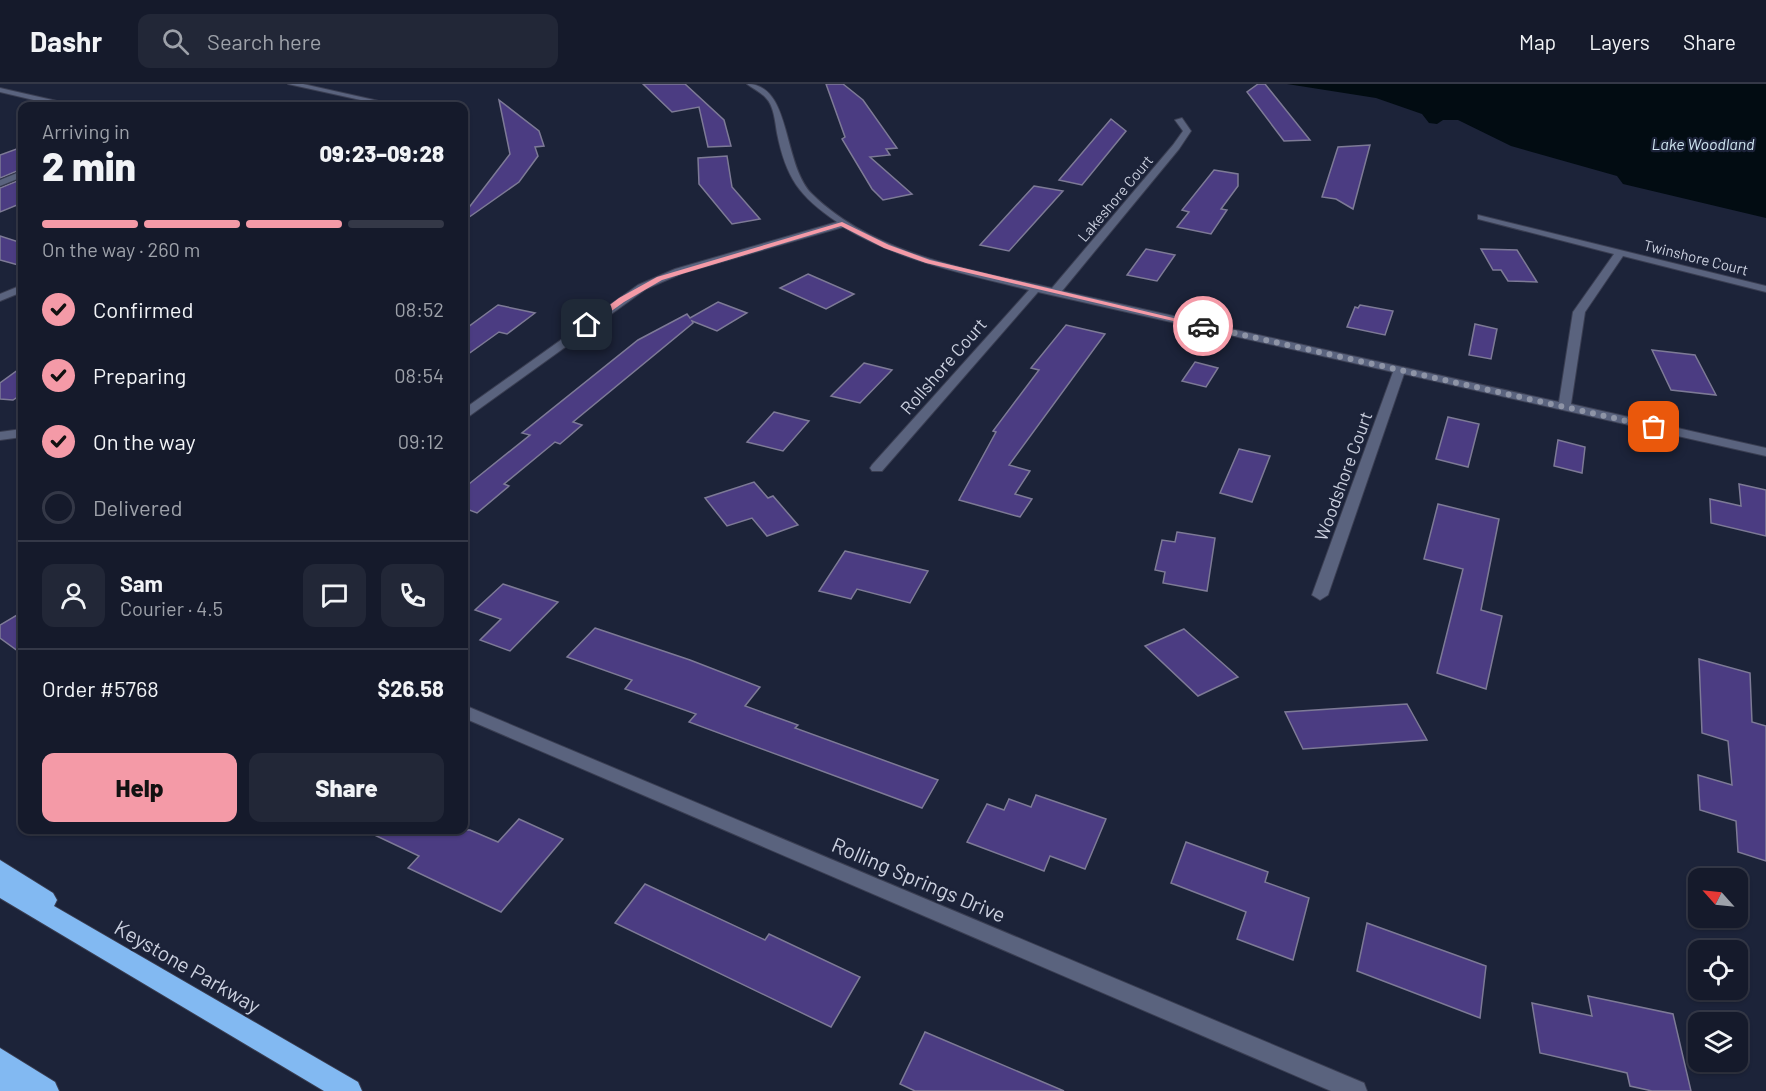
<!DOCTYPE html>
<html lang="en">
<head>
<meta charset="utf-8">
<style>
  :root { --surface:#151a2b; --page:#222737; --text:#f1f3f6; --muted:#9da1a9; --line:#343847; --accent:#f49aa7 }
  body { margin:0; font-family:Barlow,sans-serif; background:var(--page); color:var(--text); height:100vh; display:flex; flex-direction:column; font-size:22px; white-space:nowrap }
  * { box-sizing:border-box; margin:0 }
  p { font-size:20px; color:var(--muted) }
  .icon { flex:none; width:33px; height:33px; fill:none; stroke:currentColor; stroke-width:2; stroke-linecap:round; stroke-linejoin:round }
  .map { position:relative; flex:1; overflow:hidden }
  .side { position:absolute; left:18px; top:18px; width:450px; height:732px; display:flex; flex-direction:column; background:var(--surface); border-radius:12px; box-shadow:0 2px 4px #0004,0 0 0 2px var(--line) }
  .side>* { flex:none }
  .needle { width:39px; rotate:297deg }
  .controls { position:absolute; left:1688px; top:784px; display:grid; gap:12px }
  .controls a { display:grid; place-items:center; width:60px; height:60px; border-radius:12px; background:var(--surface); box-shadow:0 2px 4px #0004,0 0 0 2px var(--line); font-size:30px }
  .pin { position:absolute; display:grid; place-items:center; width:51px; height:51px; color:#fff; margin:-26px; border-radius:12px; box-shadow:0 3px 9px #0006 }
  .courier { position:absolute; display:grid; place-items:center; width:60px; height:60px; margin:-30px; border:4px solid #f49aa7; border-radius:50%; background:#fff; color:#222; box-shadow:0 2px 8px #0007 }
  .headline em { font-style:normal; font-weight:800 }
  .headline div { display:flex; flex-direction:column-reverse }
  .headline { display:flex; align-items:center; justify-content:space-between; height:102px; padding:0 24px }
  h1 { font-size:39px; font-weight:800; line-height:45px }
  .bar { display:grid; grid-template-columns:repeat(4,1fr); gap:9px 6px; align-content:center; height:72px; padding:0 24px }
  .bar i { height:8px; border-radius:4px; background:var(--line) }
  .bar .selected { background:var(--accent) }
  .bar p { grid-column:span 4 }
  .line { display:flex; align-items:center; gap:15px; padding:0 24px; border-top:2px solid var(--line) }
  .line div { flex:1 }
  .round { display:grid; place-items:center; flex:none; width:63px; height:63px; border-radius:12px; background:var(--page) }
  ol { padding:0 24px; list-style:none }
  li { display:flex; align-items:center; gap:18px; height:66px }
  li p { margin-inline-start:auto }
  li .icon { padding:6px; border-radius:50%; background:var(--accent); color:#111; stroke-width:4 }
  li:last-child { color:var(--muted) }
  li i { width:33px; height:33px; border:3px solid var(--line); border-radius:50% }
  .action { display:flex; gap:12px; margin-top:auto; padding:12px 24px }
  .action a { flex:1; height:69px; border-radius:12px; background:var(--accent); color:#111; font-size:24px; font-weight:800; line-height:69px; text-align:center }
  .action a+a { background:var(--page); color:var(--text) }
  header { display:flex; align-items:center; gap:36px; box-sizing:border-box; height:84px; padding:0 30px; background:var(--surface); border-bottom:2px solid var(--line) }
  header strong { font-size:28px }
  nav { display:flex; gap:33px; margin-inline-start:auto; font-size:21px }
  .search { width:420px; height:54px; background:var(--page); display:flex; align-items:center; gap:15px; box-sizing:border-box; padding:0 21px; border-radius:12px; color:var(--muted); font-size:22px }
  .map>svg:first-child { display:block }
  .water { fill:#020c12 }
  .building { fill:#4b3c82; stroke:#7d7a96; stroke-width:1.5 }
  .lines { fill:none; stroke-linecap:round; stroke-linejoin:round }
  .street-casing { stroke:#3a3e52; stroke-width:2 }
  .highway-casing { stroke:#3a3e52; stroke-width:2 }
  .street { fill:#5a637e; fill-rule:evenodd }
  .highway { fill:#82b9f2; fill-rule:evenodd }
  .route { fill:#f49aa7 }
  .done { stroke:#8e94a6; stroke-width:6; stroke-dasharray:0 10.8 }
  .labels { text-anchor:middle; dominant-baseline:central; stroke-width:4.5; stroke-linejoin:round; paint-order:stroke }
  .far-street-label { font-size:15px; fill:#ccd1e0; stroke:#1c2339 }
  .far-water-label { font-size:16px; font-style:italic; fill:#cfe5f0; stroke:#1c2339 }
  .street-label { font-size:18px; fill:#ccd1e0; stroke:#1c2339 }
  .near-street-label { font-size:21px; fill:#ccd1e0; stroke:#1c2339 }
</style>
</head>
<body>
<header>
<strong>Dashr</strong>
<div class="search"><svg class="icon" aria-label="search" viewBox="0 0 24 24"><circle cx="10" cy="10" r="6"/><path d="M15 15l6 6"/></svg>Search here</div>
<nav><a>Map</a><a>Layers</a><a>Share</a></nav>
</header>
<div class="map">
<svg width="1766" height="1007" viewBox="0 0 1766 1007">
  <rect width="100%" height="100%" fill="#1c2339"/>
  <path class="water" d="M1287 0H1766V134L1623 100 1617 92 1511 62 1458 36H1443L1437 40 1429 39 1422 30 1376 14Z"/>
  <g class="building">
    <path d="M643 0H685L724 36 731 62 708 63 699 23 672 28Z"/>
    <path d="M826 0H843L863 16 897 64 886 65 890 71 870 73 912 110 883 116 872 105 842 55 845 53Z"/>
    <path d="M1258 0H1265L1310 56 1284 57 1247 8Z"/>
    <path d="M499 16 539 47 544 62 535 63 538 72 519 98 465 136 464 130 510 70Z"/>
    <path d="M1111 35 1126 47 1082 101 1059 96Z"/>
    <path d="M1370 61 1353 125 1336 115 1322 113 1338 63Z"/>
    <path d="M22 63V85L0 94V71Z"/>
    <path d="M727 72 732 103 760 135 732 140 699 100 698 74Z"/>
    <path d="M1214 86 1238 90V102L1221 125 1227 126 1211 150 1177 143 1189 128 1182 126Z"/>
    <path d="M22 95V119L0 128V104Z"/>
    <path d="M1034 102 1063 107 1009 167 980 161Z"/>
    <path d="M0 152 22 159V182L0 176Z"/>
    <path d="M1146 165 1175 171 1157 197 1127 191Z"/>
    <path d="M1481 165 1517 166 1537 198 1508 197 1501 186H1493Z"/>
    <path d="M808 190 854 210 826 225 780 204Z"/>
    <path d="M718 218 747 229 717 247 692 237 693 239 573 338 582 341 560 360 555 358 504 400 509 402 477 429 464 424V404L530 351 522 349 638 256 687 230 690 234Z"/>
    <path d="M498 221 535 229 507 250 499 248 464 273V246Z"/>
    <path d="M1360 221 1393 227 1385 251 1347 243 1355 223 1358 224Z"/>
    <path d="M1475 240 1497 245 1491 275 1469 271Z"/>
    <path d="M1066 241 1105 250 1009 381 1030 387 1015 410 1032 415 1020 433 959 416 996 348 993 347 1039 286 1031 284Z"/>
    <path d="M1652 266 1695 271 1716 311 1671 306Z"/>
    <path d="M1195 278 1218 284 1206 303 1182 297Z"/>
    <path d="M864 279 892 286 860 319 831 312Z"/>
    <path d="M22 283V310L13 316 0 315V299Z"/>
    <path d="M774 328 809 337 783 367 747 358Z"/>
    <path d="M1448 333 1479 340 1468 383 1436 375Z"/>
    <path d="M1558 356 1585 363 1582 389 1554 382Z"/>
    <path d="M1239 365 1270 372 1252 418 1220 409Z"/>
    <path d="M754 398 768 414 773 412 798 441 767 452 752 434 727 442 705 414Z"/>
    <path d="M1739 400 1766 406V452L1711 439 1710 415 1741 422Z"/>
    <path d="M1438 420 1499 435 1481 526 1502 532 1486 605 1437 589 1463 485 1424 475Z"/>
    <path d="M1177 448 1215 454 1207 507 1163 499 1165 488 1155 486 1162 456 1175 458Z"/>
    <path d="M845 467 928 487 910 519 857 505 851 515 819 507Z"/>
    <path d="M503 500 558 518 510 567 480 556 501 535 475 526Z"/>
    <path d="M22 528V570L0 554V541Z"/>
    <path d="M595 544 690 576 760 603 745 622 798 641 795 644 938 696 922 724 689 638 696 630 625 605 632 596 567 573Z"/>
    <path d="M1184 545 1238 593 1198 612 1145 562Z"/>
    <path d="M1699 575 1750 589 1752 638 1766 642V777L1738 768 1736 737 1700 726 1698 691 1732 701 1728 657 1702 649Z"/>
    <path d="M1407 620 1427 656 1303 665 1285 628Z"/>
    <path d="M1036 711 1106 735 1085 785 1050 772 1044 787 967 758 987 720 1004 726 1009 715 1031 723Z"/>
    <path d="M519 735 563 755 501 828 408 784 419 772 364 746H470L498 758Z"/>
    <path d="M1186 758 1268 788 1265 798 1309 814 1293 876 1237 855 1246 828 1171 799Z"/>
    <path d="M645 800 765 856 769 850 860 893 831 943 615 839Z"/>
    <path d="M1367 839 1486 882 1480 934 1357 887Z"/>
    <path d="M1588 912 1673 930 1691 1007H1652L1630 1002 1627 989 1540 969 1532 919 1592 932Z"/>
    <path d="M925 948 1064 1007H915L900 1000Z"/>
  </g>
  <g class="lines">
    <defs>
      <g id="street">
        <path d="M288 0H303L401 22H388Z"/>
        <path d="M747 0C792 0 782 80 812 110 874 171 971 186 1052 204L1173 61 1183 47 1175 36 1182 34 1191 47 1179 65 1062 207 1559 318 1573 228 1614 170 1478 135V131L1766 202V208L1623 172 1585 228 1571 320 1766 364V372L1404 290 1328 511 1320 516 1312 511 1393 288 1038 208 882 387H872L870 384 872 381 1029 206C965 190 900 177 843 143L683 189 646 205 468 333 464 334V325L638 201 675 185 837 138C799 112 786 94 777 49 775 38 774 22 766 14 761 8 753 5 747 0Z"/>
        <path d="M0 4 70 20 71 22H59L0 8Z"/>
        <path d="M22 87V93L0 102V96Z"/>
        <path d="M22 201V208L0 217V210Z"/>
        <path d="M22 345V353L0 356V348Z"/>
        <path d="M464 621 1364 999 1367 1007H1331L464 634Z"/>
      </g>
      <g id="highway">
        <path d="M0 776 53 809 57 816 54 822 358 998 362 1007H324L0 814Z"/>
        <path d="M0 964 55 998 59 1007H0Z"/>
      </g>
    </defs>
    <use href="#street" class="street-casing"/>
    <use href="#highway" class="highway-casing"/>
    <use href="#street" class="street"/>
    <use href="#highway" class="highway"/>
  </g>
  <path class="route" d="M842 138 889 161 930 176 1207 242 1203 244 926 179 884 164 841 142 662 196 624 218 589 243 583 241 619 214 657 193Z"/>
  <g class="lines">
    <path class="done" d="M1203 242 1654 343"/>
  </g>
  <g class="labels">
    <g class="far-street-label">
      <text transform="translate(1115 114) rotate(-50)">Lakeshore Court</text>
      <text transform="translate(1696 173) rotate(14)">Twinshore Court</text>
    </g>
    <g class="far-water-label">
      <text x="1703" y="59">Lake Woodland</text>
    </g>
    <g class="street-label">
      <text transform="translate(943 282) rotate(-49)">Rollshore Court</text>
      <text transform="translate(1343 392) rotate(-70)">Woodshore Court</text>
    </g>
    <g class="near-street-label">
      <text transform="translate(919 795) rotate(23)">Rolling Springs Drive</text>
      <text transform="translate(188 882) rotate(30)">Keystone Parkway</text>
    </g>
  </g>
</svg>
<div class="controls">
<a><svg class="needle" viewBox="-14 -14 28 28"><path d="M0-13l5 13h-10z" fill="#e53935"/><path d="M0 13l5-13h-10z" fill="#9da1a9"/></svg></a>
<a><svg class="icon" aria-label="locate" viewBox="0 0 24 24"><circle cx="12" cy="12" r="6"/><path d="M12 2v4M12 18v4M2 12h4M18 12h4"/></svg></a>
<a><svg class="icon" aria-label="layers" viewBox="0 0 24 24"><path d="M12 4l9 5-9 5-9-5zM3 14l9 5 9-5"/></svg></a>
</div>
<div class="pin" style="left:1654px;top:343px;background:#ea580c"><svg class="icon" aria-label="bag" viewBox="0 0 24 24"><path d="M5 8h14l-1 12H6zM9 8a3 3 0 0 1 6 0"/></svg></div>
<div class="pin" style="left:587px;top:241px;background:#1f2937"><svg class="icon" aria-label="home" viewBox="0 0 24 24"><path d="M3 11l9-7 9 7M6 9v11h12V9"/></svg></div>
<div class="courier" style="left:1203px;top:242px"><svg class="icon" aria-label="car" viewBox="0 0 24 24"><path d="M5 17H2v-5l4-1 3-4h7l3 4 3 1v5h-3M9 17h6M6 11h13"/><circle cx="7" cy="17" r="2"/><circle cx="17" cy="17" r="2"/></svg></div>
<section class="side">
<div class="headline"><div><h1>2 min</h1><p>Arriving in</p></div><em>09:23–09:28</em></div>
<div class="bar"><i class="selected"></i><i class="selected"></i><i class="selected"></i><i></i><p>On the way · 260 m</p></div>
<ol>
<li><svg class="icon" aria-label="check" viewBox="0 0 24 24"><path d="M5 12l5 5 9-10"/></svg>Confirmed<p>08:52</p></li>
<li><svg class="icon" aria-label="check" viewBox="0 0 24 24"><path d="M5 12l5 5 9-10"/></svg>Preparing<p>08:54</p></li>
<li><svg class="icon" aria-label="check" viewBox="0 0 24 24"><path d="M5 12l5 5 9-10"/></svg>On the way<p>09:12</p></li>
<li><i></i>Delivered</li>
</ol>
<div class="line" style="height:108px"><a class="round"><svg class="icon" aria-label="person" viewBox="0 0 24 24"><circle cx="12" cy="8" r="4"/><path d="M4 21q1-7 8-7t8 7"/></svg></a><div><b>Sam</b><p>Courier · 4.5</p></div><a class="round"><svg class="icon" aria-label="chat" viewBox="0 0 24 24"><path d="M4 5h16v11H9l-5 4z"/></svg></a><a class="round"><svg class="icon" aria-label="phone" viewBox="0 0 24 24"><path d="M5 4h4l2 5-3 2q2 4 5 5l2-3 5 2v4C11 20 4 13 5 4z"/></svg></a></div>
<div class="line" style="height:78px"><div>Order #5768</div><b>$26.58</b></div>
<div class="action"><a>Help</a><a>Share</a></div>
</section>
</div>
</body>
</html>
